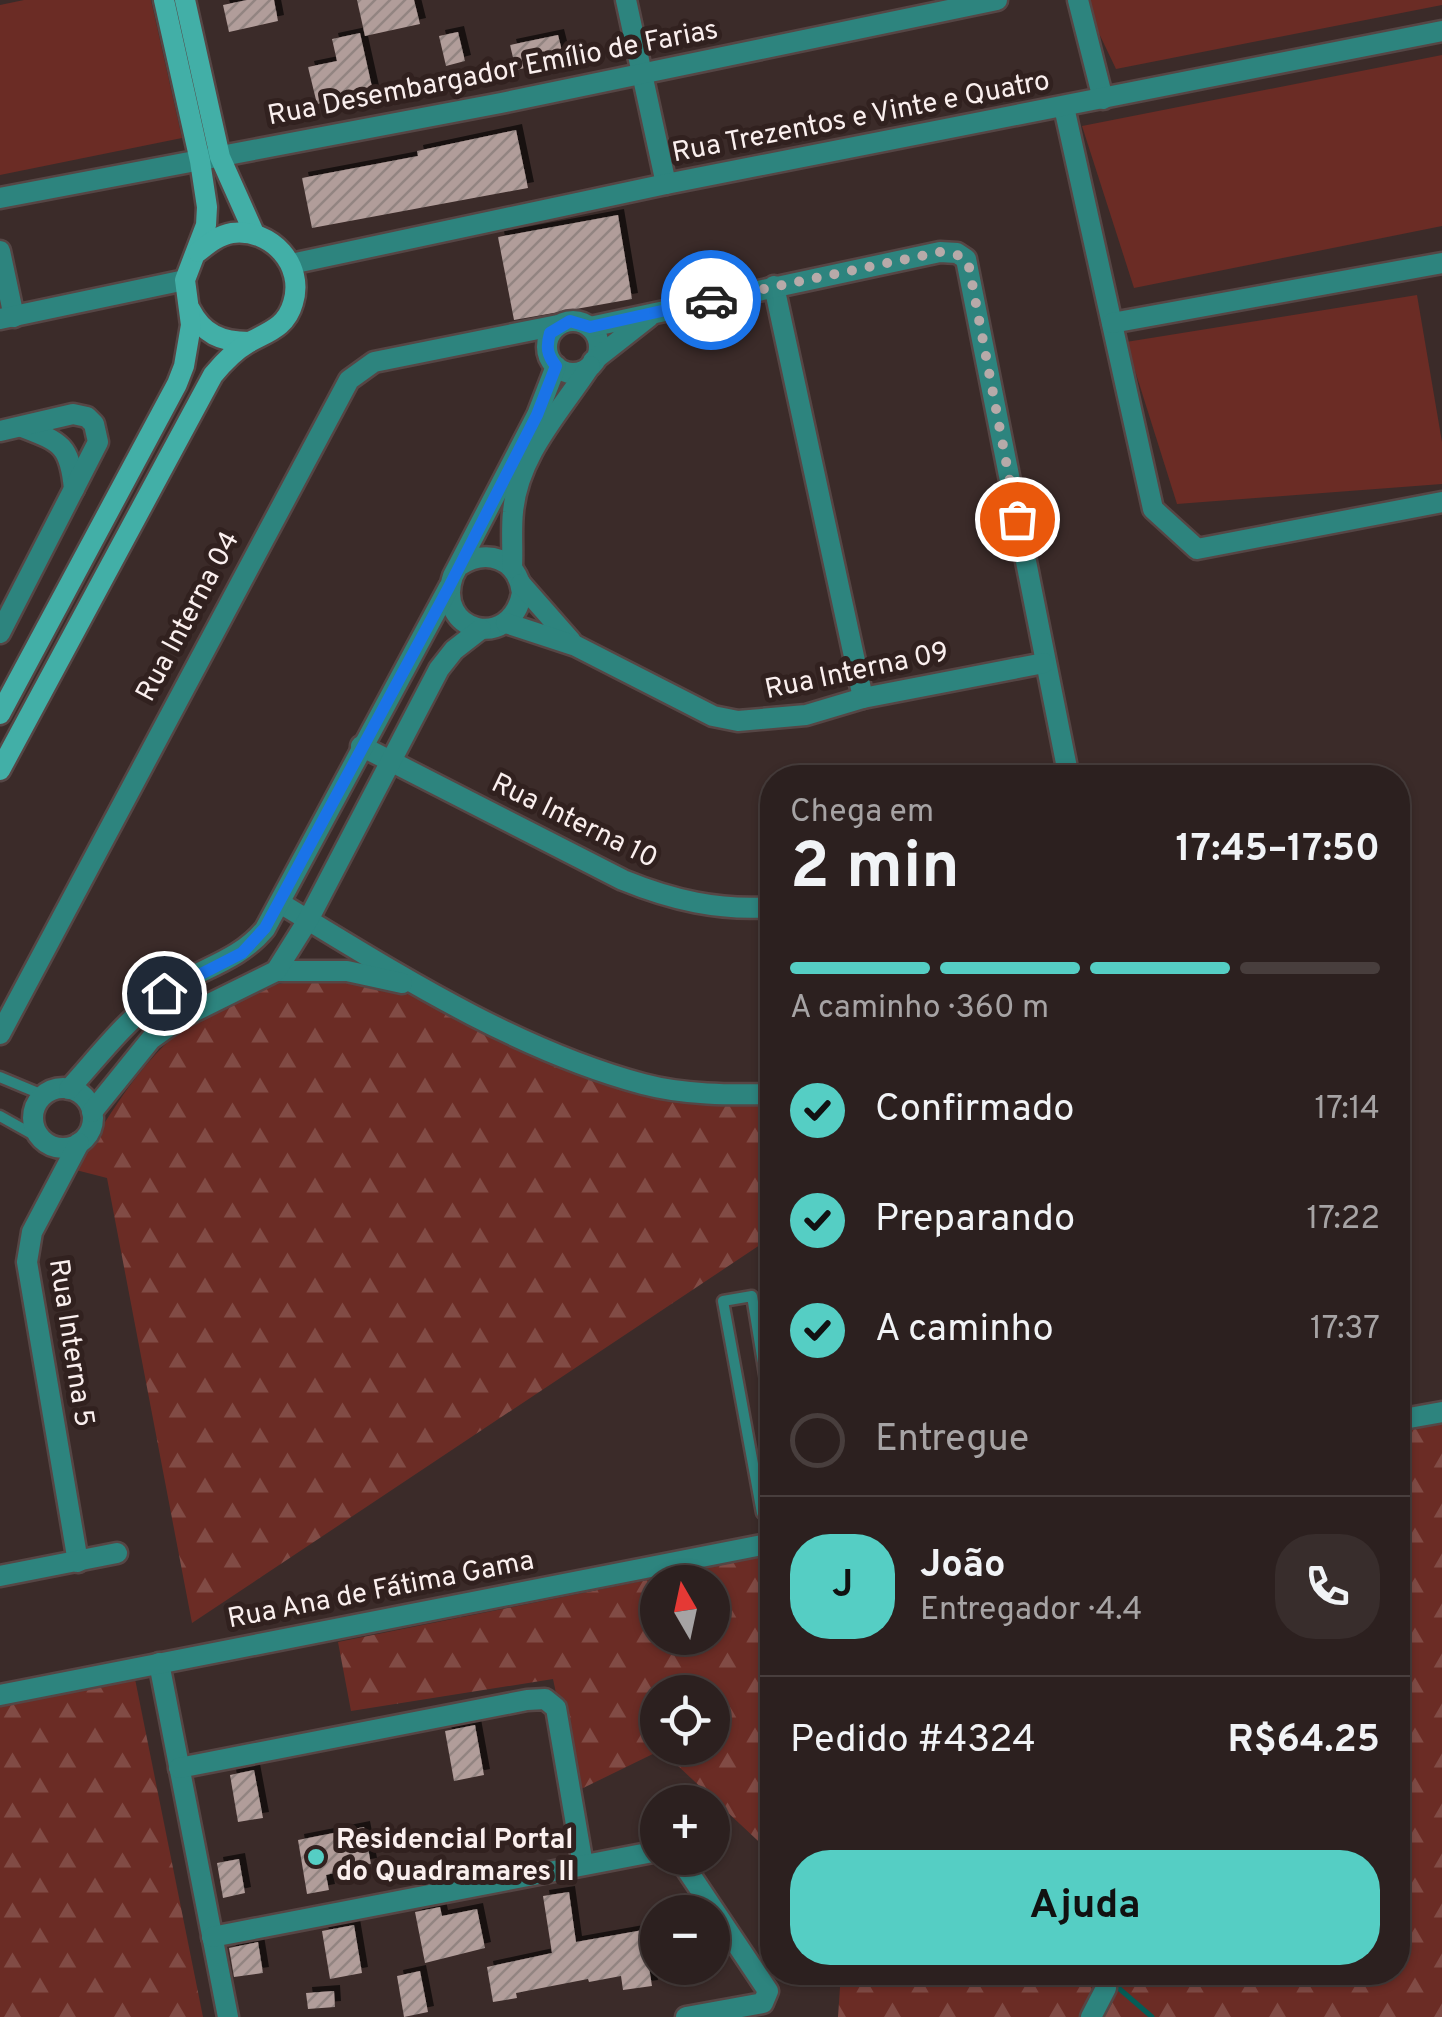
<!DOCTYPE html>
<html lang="pt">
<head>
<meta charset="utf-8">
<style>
  :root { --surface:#2c201f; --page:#382d2c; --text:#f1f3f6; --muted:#a6a3a4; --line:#483e3d; --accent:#55cec4 }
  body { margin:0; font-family:Overpass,sans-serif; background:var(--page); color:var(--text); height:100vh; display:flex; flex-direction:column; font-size:38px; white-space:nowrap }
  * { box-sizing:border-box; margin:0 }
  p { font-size:32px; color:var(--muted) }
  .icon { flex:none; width:55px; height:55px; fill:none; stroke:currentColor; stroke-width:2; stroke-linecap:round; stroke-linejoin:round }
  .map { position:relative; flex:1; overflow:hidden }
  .sheet { position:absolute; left:760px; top:765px; width:650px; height:1220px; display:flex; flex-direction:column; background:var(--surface); border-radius:40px; box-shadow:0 2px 8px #0004,0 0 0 2px var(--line) }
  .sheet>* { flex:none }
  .needle { width:65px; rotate:351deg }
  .tools { position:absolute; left:640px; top:1565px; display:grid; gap:20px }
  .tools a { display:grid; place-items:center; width:90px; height:90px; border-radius:50%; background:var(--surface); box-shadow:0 2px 8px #0004,0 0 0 2px var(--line); font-size:50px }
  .pin { position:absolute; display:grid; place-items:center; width:85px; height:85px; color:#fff; margin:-42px; border:5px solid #fff; border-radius:50%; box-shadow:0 2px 10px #0007 }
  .courier { position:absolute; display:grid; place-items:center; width:100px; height:100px; margin:-50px; border:8px solid #1a73e8; border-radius:50%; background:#fff; color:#222; box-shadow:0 2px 12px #0007 }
  .summary em { font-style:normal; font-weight:700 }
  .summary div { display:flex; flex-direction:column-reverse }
  .summary { display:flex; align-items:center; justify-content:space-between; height:170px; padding:0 30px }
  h1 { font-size:65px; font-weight:700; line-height:75px }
  .bar { display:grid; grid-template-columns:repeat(4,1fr); gap:15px 10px; align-content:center; height:120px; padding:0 30px }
  .bar i { height:12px; border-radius:8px; background:var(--line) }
  .bar .selected { background:var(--accent) }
  .bar p { grid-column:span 4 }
  .line { display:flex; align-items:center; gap:25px; padding:0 30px; border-top:2px solid var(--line) }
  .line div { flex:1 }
  .round { display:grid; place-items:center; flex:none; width:105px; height:105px; border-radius:40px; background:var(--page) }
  ol { padding:0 30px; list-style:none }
  li { display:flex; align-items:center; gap:30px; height:110px }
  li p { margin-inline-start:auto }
  li .icon { padding:10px; border-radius:50%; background:var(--accent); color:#111; stroke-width:4 }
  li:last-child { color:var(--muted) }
  li i { width:55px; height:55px; border:5px solid var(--line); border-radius:50% }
  .cta { display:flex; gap:20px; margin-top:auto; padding:20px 30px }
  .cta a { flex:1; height:115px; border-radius:40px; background:var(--accent); color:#111; font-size:40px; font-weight:700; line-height:115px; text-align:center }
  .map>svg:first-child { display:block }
  .grass { fill:#6b2c25 }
  .forest { fill:url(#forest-firs); fill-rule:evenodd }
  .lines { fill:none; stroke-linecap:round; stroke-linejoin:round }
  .stream { stroke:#045d57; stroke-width:5 }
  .building { fill:url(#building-hatch); filter:url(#shadow) }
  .service-casing { stroke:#564645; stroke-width:15 }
  .minor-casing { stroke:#564645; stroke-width:25 }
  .tertiary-casing { stroke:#564645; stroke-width:25 }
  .secondary-casing { stroke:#564645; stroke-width:25 }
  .service { stroke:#2d847e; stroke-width:10 }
  .minor { stroke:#2d847e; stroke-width:20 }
  .tertiary { stroke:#2d847e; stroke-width:20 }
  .secondary { stroke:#42afa7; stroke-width:20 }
  .done { stroke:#b7aaa9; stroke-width:10; stroke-dasharray:0 18 }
  .route { stroke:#1a73e8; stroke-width:12 }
  .poi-dot { fill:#55cec4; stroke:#31211f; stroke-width:4 }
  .labels { text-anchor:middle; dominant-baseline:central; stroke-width:10; stroke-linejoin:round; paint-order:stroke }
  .street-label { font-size:28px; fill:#faefee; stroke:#31211f }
  .poi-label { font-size:28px; font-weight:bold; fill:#faefee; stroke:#31211f; text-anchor:start }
</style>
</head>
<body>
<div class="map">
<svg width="1442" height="2017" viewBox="0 0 1442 2017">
  <defs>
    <pattern id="forest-firs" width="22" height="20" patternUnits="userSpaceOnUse" patternTransform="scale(2.5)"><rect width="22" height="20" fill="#6b2c25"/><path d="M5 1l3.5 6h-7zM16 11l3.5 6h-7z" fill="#814b45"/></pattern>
    <pattern id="building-hatch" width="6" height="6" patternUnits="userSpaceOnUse" patternTransform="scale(2.5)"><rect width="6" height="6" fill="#b19d9a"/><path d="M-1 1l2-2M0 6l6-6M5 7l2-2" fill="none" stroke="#928481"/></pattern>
    <filter id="shadow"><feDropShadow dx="6" dy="-6" stdDeviation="0" flood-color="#0009"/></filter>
  </defs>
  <rect width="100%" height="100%" fill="#3b2b29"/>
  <g class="grass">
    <path d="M24 0H151L182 138 0 175V5Z"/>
    <path d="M1083 0H1442V5L1116 69Z"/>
    <path d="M1442 55V226L1134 288 1082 126Z"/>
    <path d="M1417 295 1442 442V484L1177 504 1126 342Z"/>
  </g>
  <g class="forest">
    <path d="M351 979 399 987 631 1086 678 1102H772V1237L192 1623 107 1178 76 1170C129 1081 177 1000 289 982 309 979 331 980 351 979Z"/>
    <path d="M1442 1423V2017H838L841 1973 1398 1972V1432Z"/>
    <path d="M772 1555V1854L661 1750 577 1791 553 1679 351 1711 338 1642ZM658 1582H712V1638H658ZM658 1692H712V1748H658Z"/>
    <path d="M135 1679 203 2017H0V1705Z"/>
  </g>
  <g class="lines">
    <path class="stream" d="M1100 1972 1152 2017"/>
  </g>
  <g class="building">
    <path d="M247 0H274L278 21 229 32 223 5Z"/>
    <path d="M357 0H414L420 24 365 36Z"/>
    <path d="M458 32 465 61 446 66 439 36Z"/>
    <path d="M360 33 374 96 346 102 345 98 317 104 308 67 337 61 332 39Z"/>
    <path d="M558 35 564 59 516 70 510 45Z"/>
    <path d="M516 130 528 188 312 228 302 178 418 156 417 151Z"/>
    <path d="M618 215 632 299 514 320 498 237Z"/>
    <path d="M475 1725 484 1775 454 1781 445 1731Z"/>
    <path d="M254 1770 263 1818 238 1822 230 1775Z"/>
    <path d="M364 1827 371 1864 334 1870V1873L326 1875 329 1890 307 1894 298 1840Z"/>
    <path d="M239 1859 245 1893 223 1898 217 1863Z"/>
    <path d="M569 1892 576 1942 643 1930 652 1986 623 1990 621 1976 589 1982 588 1979 516 1993 517 1998 493 2002 487 1967 552 1953 543 1896Z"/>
    <path d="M440 1907 442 1916 477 1909 485 1948 425 1963 415 1912Z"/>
    <path d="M354 1925 362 1973 330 1979 322 1931Z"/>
    <path d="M258 1942 263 1973 234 1977 229 1948Z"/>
    <path d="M420 1971 428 2012 404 2017 397 1976Z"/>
    <path d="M334 1991 335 2007 308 2009 306 1993Z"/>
  </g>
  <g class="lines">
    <defs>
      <g id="service">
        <path d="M0 1077 43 1095"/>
        <path d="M0 1116 41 1139"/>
        <path d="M772 1417 752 1296 723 1301 762 1513 772 1511"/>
      </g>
      <g id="minor">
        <path d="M626 0 666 184"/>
        <path d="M1078 0 1103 99"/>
        <path d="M1064 107 1153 509 1197 549 1442 502"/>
        <path d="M0 198 501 103 997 0"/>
        <path d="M0 251 14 317"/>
        <path d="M291 264 666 184 1442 31"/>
        <path d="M774 286 863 698"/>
        <circle cx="573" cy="347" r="26"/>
        <path d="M1112 323 1442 263"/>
        <path d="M590 327 940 252 957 253 966 259 1069 778"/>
        <path d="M593 361 649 317"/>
        <path d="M22 427C61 442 70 445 74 489"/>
        <path d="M0 431 73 414 87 417 94 424 98 442 0 633"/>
        <path d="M459 566C486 548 518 558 522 593 511 652 434 632 453 576L537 415 556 366"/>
        <path d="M512 568C513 549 511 530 513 512 518 455 560 412 590 366"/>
        <path d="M521 584 571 641"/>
        <path d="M506 623 576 646 713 716 738 721 806 715 863 698 1044 663"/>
        <path d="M361 746 623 880C672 900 719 911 772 907"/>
        <path d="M280 903C394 972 513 1049 643 1084 684 1095 730 1095 772 1094"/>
        <path d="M276 971H347L402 983"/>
        <path d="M0 1034 349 380 374 362 558 325"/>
        <circle cx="63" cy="1118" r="30"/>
        <path d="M69 1089C99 1056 125 1021 161 995 196 969 237 963 265 929L449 587"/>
        <path d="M92 1112 151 1039 179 1019 276 971 308 920 439 669 454 650 481 629"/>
        <path d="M1398 1420 1442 1412"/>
        <path d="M78 1562 27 1262 32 1232 79 1143"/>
        <path d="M0 1576 117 1553"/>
        <path d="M159 1663 228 2017"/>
        <path d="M0 1695 772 1543"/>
        <path d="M179 1768 527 1700 545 1699 556 1708 583 1865"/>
        <path d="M679 1858 768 1991 763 2003 686 2017"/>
        <path d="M212 1937 658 1851"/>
        <path d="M1091 2017 1106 1988"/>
      </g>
      <path id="tertiary" d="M0 319 185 280"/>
      <g id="secondary">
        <path d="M185 0 220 157 254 233"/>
        <path d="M190 309C203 334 221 342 249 342"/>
        <path d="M0 714 177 384 184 366 191 325 185 280 206 225 207 207 200 161 164 0"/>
        <path d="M0 770 213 375C223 363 234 351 248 343 267 332 286 328 293 303 305 265 271 228 232 233 219 235 208 244 198 252"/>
      </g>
    </defs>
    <use href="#service" class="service-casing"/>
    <use href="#minor" class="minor-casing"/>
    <use href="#tertiary" class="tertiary-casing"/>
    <use href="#secondary" class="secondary-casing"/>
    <use href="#service" class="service"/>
    <use href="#minor" class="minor"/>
    <use href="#tertiary" class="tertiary"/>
    <use href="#secondary" class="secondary"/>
  </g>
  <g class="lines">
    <path class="done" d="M711 300 940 252 962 256 969 267 1017 519"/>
    <path class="route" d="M164 993 242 953 265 928 449 587 537 415 556 366C547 355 546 347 550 333L570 321 590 327 711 300"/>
  </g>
  <circle class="poi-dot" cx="316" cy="1857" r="10"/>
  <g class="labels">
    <g class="street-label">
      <text transform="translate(493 74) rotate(-11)">Rua Desembargador Emílio de Farias</text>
      <text transform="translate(861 118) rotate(-11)">Rua Trezentos e Vinte e Quatro</text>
      <text transform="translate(189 617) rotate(-62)">Rua Interna 04</text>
      <text transform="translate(857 672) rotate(-12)">Rua Interna 09</text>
      <text transform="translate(574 822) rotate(26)">Rua Interna 10</text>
      <text transform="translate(70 1343) rotate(81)">Rua Interna 5</text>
      <text transform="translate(381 1591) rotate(-11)">Rua Ana de Fátima Gama</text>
    </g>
    <g class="poi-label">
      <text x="336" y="1841">Residencial Portal<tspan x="336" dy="32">do Quadramares II</tspan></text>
    </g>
  </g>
</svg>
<div class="tools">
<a><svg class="needle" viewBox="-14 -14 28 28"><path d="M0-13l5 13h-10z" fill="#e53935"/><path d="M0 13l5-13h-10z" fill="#a6a3a4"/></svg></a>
<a><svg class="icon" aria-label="locate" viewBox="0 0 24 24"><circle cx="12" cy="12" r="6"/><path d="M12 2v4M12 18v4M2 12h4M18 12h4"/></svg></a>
<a>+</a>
<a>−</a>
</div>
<div class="pin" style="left:1017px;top:519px;background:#ea580c"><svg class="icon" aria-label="bag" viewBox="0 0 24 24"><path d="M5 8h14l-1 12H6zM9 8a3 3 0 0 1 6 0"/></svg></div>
<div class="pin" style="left:164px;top:993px;background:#1f2937"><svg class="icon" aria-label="home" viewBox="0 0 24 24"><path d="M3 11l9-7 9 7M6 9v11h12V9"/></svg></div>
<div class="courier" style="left:711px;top:300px"><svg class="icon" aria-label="car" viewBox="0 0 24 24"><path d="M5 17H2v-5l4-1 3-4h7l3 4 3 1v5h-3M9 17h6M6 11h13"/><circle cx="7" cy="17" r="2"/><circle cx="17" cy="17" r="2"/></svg></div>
<section class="sheet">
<div class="summary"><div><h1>2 min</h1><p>Chega em</p></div><em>17:45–17:50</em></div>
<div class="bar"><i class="selected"></i><i class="selected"></i><i class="selected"></i><i></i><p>A caminho · 360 m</p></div>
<ol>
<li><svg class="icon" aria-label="check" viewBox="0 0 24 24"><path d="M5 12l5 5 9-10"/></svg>Confirmado<p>17:14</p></li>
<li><svg class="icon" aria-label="check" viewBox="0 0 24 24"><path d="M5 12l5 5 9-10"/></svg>Preparando<p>17:22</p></li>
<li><svg class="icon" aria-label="check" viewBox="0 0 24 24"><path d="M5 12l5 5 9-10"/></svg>A caminho<p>17:37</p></li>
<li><i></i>Entregue</li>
</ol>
<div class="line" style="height:180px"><b class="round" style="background:var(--accent);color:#111">J</b><div><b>João</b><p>Entregador · 4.4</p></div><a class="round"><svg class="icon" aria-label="phone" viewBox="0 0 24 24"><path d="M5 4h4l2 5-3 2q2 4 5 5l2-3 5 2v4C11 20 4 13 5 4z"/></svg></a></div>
<div class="line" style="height:130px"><div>Pedido #4324</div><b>R$64.25</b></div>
<div class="cta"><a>Ajuda</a></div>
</section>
</div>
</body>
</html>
